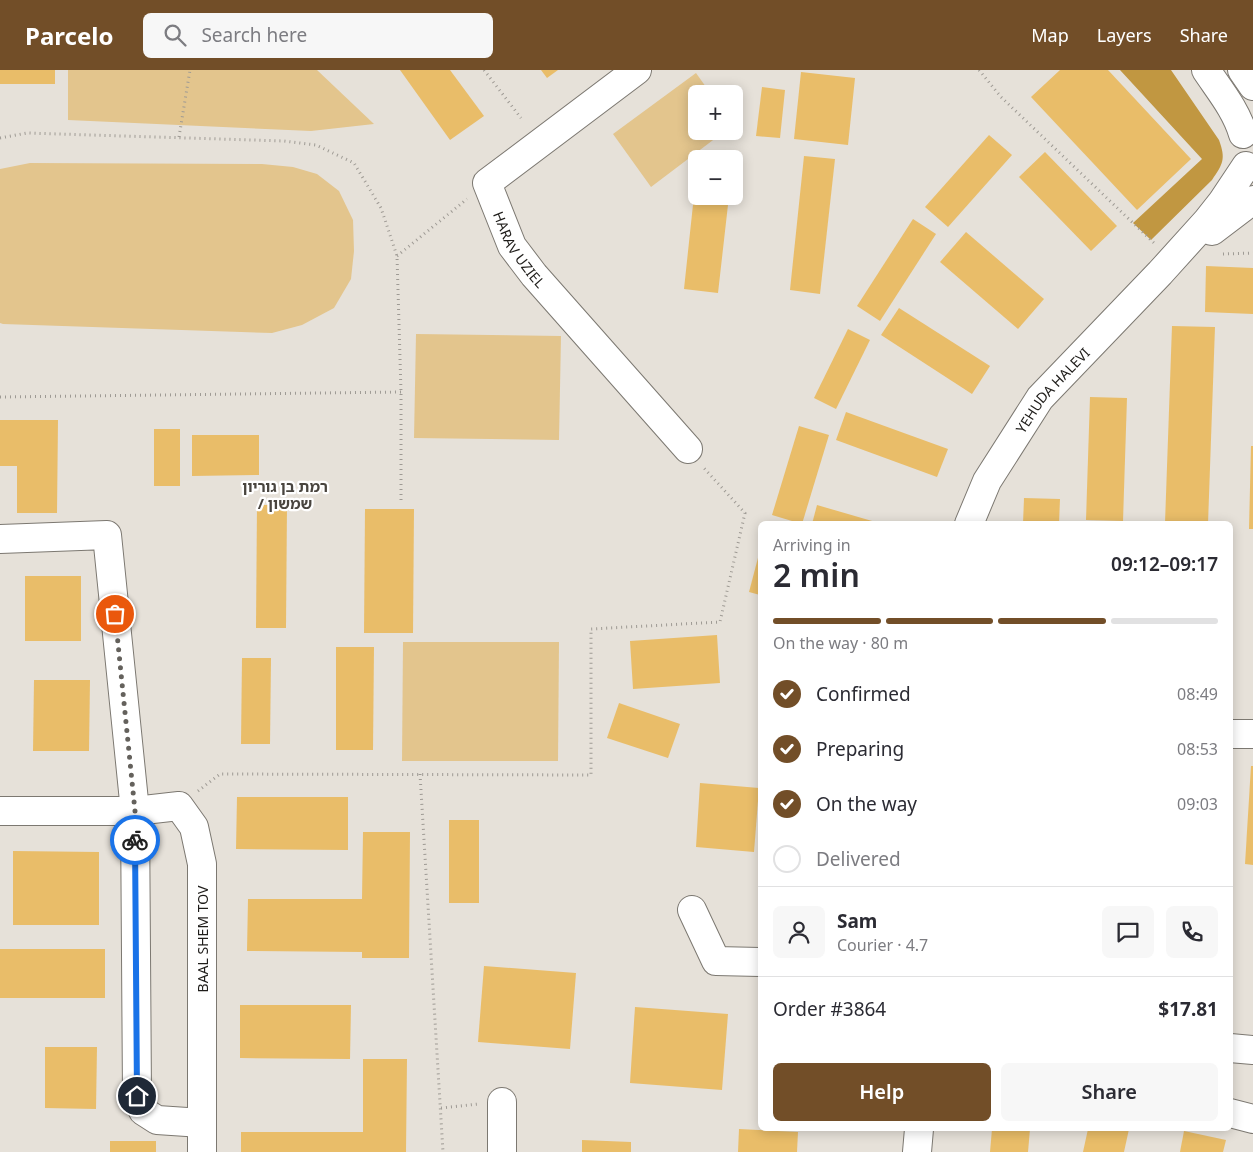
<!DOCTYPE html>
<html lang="en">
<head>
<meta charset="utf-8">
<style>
  :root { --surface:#fff; --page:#f7f7f7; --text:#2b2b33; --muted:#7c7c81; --line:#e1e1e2; --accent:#724e28 }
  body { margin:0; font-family:"Noto Sans","Noto Sans Hebrew",sans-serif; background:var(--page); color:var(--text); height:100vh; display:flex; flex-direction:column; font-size:19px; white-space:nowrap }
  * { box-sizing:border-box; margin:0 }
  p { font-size:16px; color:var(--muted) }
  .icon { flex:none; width:28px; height:28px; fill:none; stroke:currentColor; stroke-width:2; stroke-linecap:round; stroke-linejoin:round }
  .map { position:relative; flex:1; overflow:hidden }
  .details { position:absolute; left:758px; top:451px; width:475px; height:610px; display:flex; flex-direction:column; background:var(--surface); border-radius:8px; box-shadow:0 2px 12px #0003 }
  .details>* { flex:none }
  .controls { position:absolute; left:688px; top:15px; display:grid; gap:10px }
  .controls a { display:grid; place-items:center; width:55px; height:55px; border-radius:8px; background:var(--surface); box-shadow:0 2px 12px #0003; font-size:25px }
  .pin { position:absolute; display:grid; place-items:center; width:42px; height:42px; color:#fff; margin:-21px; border:2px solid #fff; border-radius:50%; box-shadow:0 1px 5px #0007 }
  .courier { position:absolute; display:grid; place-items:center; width:50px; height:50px; margin:-25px; border:4px solid #1a73e8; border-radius:50%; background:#fff; color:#222; box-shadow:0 1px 6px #0007 }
  .overview em { font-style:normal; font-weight:600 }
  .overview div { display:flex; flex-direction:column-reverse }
  .overview { display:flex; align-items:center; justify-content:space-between; height:85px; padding:0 15px }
  h1 { font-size:32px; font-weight:600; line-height:38px }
  .bar { display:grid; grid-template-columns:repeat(4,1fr); gap:8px 5px; align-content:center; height:60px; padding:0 15px }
  .bar i { height:6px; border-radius:4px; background:var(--line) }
  .bar .selected { background:var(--accent) }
  .bar p { grid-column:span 4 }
  .line { display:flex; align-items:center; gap:12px; padding:0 15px; border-top:1px solid var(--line) }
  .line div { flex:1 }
  .round { display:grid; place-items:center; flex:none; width:52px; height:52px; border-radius:8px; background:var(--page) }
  ol { padding:0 15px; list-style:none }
  li { display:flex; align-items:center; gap:15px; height:55px }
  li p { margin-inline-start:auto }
  li .icon { padding:5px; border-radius:50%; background:var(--accent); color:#fff; stroke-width:4 }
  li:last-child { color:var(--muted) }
  li i { width:28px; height:28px; border:2px solid var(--line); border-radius:50% }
  .action { display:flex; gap:10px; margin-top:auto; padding:10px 15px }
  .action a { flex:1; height:58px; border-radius:8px; background:var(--accent); color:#fff; font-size:20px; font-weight:600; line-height:58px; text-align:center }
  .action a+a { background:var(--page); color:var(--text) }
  header { display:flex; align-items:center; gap:30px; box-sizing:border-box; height:70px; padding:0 25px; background:var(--accent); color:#fff }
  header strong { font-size:24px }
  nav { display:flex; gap:28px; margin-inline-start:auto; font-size:18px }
  .search { width:350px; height:45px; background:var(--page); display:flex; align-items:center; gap:12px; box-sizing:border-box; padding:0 18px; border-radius:8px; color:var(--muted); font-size:19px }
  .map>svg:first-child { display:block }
  .green { fill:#e3c58d }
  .forest { fill:#c19741 }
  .building { fill:#e9bd69 }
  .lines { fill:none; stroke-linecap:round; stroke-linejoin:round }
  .minor-casing { stroke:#7c7871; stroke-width:30 }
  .path { stroke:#9e9a94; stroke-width:3; stroke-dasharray:1 4; stroke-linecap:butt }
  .minor { stroke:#fff; stroke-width:28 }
  .done { stroke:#64615c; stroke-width:5; stroke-dasharray:0 9 }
  .route { stroke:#1a73e8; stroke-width:6 }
  .labels { text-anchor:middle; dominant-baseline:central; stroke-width:4.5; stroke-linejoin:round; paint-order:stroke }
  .street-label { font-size:14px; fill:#1e1c19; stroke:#fff }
  .neighbourhood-label { font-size:15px; font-weight:bold; fill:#49453f; stroke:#fff }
</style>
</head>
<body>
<header>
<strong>Parcelo</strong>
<div class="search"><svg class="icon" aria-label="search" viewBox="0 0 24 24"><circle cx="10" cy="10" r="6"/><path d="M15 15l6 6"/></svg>Search here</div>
<nav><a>Map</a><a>Layers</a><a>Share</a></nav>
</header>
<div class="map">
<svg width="1253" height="1082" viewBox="0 0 1253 1082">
  <rect width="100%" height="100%" fill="#e6e1d9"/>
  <g class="green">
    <path d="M68 0H317L374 54 311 61 68 50Z"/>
    <path d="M696 3 711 24H696V61H725L651 117 613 64Z"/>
    <path d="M30 93 262 94 293 97 317 104 339 121 353 150 354 181 351 209 334 238 302 255 272 263 3 254 0 253V99Z"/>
    <path d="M416 264 561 266 559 370 414 368Z"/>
    <path d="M403 572H559L558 691H402Z"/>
  </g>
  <path class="forest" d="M1120 0H1171L1219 70C1226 89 1223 94 1212 110L1151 170 1133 153 1202 89Z"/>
  <g class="building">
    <rect x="0" y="0" width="55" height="14"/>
    <path d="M400 0H450L484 46 450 70Z"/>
    <path d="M541 0H558L547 8Z"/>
    <path d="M1060 0H1108L1191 89 1137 140 1031 27Z"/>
    <path d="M801 2 855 8 848 75 794 69Z"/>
    <path d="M762 17 785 20 780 68 756 66Z"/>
    <path d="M989 65 1012 85 948 157 925 137Z"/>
    <path d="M1045 82 1117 156 1091 181 1019 107Z"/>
    <path d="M804 86 835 89 820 224 790 220Z"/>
    <path d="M695 116H696V126H729L718 223 684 219Z"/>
    <path d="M913 149 936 164 880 251 857 236Z"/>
    <path d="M966 162 1044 229 1018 259 940 192Z"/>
    <path d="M1206 196 1253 198V244L1205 242Z"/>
    <path d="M899 238 990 296 972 324 881 265Z"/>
    <path d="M1172 256 1215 257 1208 454 1165 453Z"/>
    <path d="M848 259 870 270 836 339 814 328Z"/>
    <path d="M1090 327 1127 328 1123 451 1086 450Z"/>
    <path d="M846 342 948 379 937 407 836 370Z"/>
    <path d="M0 350H58L57 443H17V396H0Z"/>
    <path d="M799 356 829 365 802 454 772 445Z"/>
    <rect x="154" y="359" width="26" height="57"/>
    <path d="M192 365H259V405L192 406Z"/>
    <path d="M1251 376H1253V459H1249Z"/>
    <path d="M1024 428 1060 429 1059 454H1023Z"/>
    <path d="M257 435H287L286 558H256Z"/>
    <path d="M817 435 879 453V454H812Z"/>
    <path d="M365 439H414L413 563H364Z"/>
    <path d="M759 484H760V525L749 522Z"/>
    <rect x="25" y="506" width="56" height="65"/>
    <path d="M717 565 720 613 633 619 630 571Z"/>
    <path d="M336 577H374L373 680H336Z"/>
    <path d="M242 588H271L270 674H241Z"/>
    <path d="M34 610H90L89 681H33Z"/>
    <path d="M619 633 680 654 668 688 607 668Z"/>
    <path d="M1251 696H1253V795L1245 794Z"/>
    <path d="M700 713 759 718 754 782 696 777Z"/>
    <path d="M237 727H348V780L236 779Z"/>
    <rect x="449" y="750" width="30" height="83"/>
    <path d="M363 762H410L409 888H362V882L247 881 248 829H362Z"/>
    <path d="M13 781 99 782V855H13Z"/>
    <rect x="0" y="879" width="105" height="49"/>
    <path d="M484 896 576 903 570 979 478 972Z"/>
    <path d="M240 935H351L350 989 240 988Z"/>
    <path d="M635 937 728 944 722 1020 630 1013Z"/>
    <path d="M45 977H97L96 1039 45 1038Z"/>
    <path d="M363 989H407L406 1082H241V1062H363Z"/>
    <path d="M739 1059 798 1062 797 1082H738Z"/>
    <path d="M992 1059H1030L1028 1082H990Z"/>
    <path d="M1088 1059H1129L1124 1082H1083Z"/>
    <path d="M1184 1061 1226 1070 1223 1082H1180Z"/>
    <path d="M582 1070 631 1072V1082H582Z"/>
    <rect x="110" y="1071" width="46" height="11"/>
  </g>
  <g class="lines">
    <defs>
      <g id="minor">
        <path id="s1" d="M637 0 487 113 512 176 534 205 688 379"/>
        <path d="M1206 0C1220 21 1236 40 1243 64"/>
        <path d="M1242 0 1253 16"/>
        <path d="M1212 161 1253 130"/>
        <path id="s2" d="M969 454 987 411 1040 328 1160 203 1207 151 1222 132 1246 96"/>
        <path d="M0 469 107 465 135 741 137 1026 143 1041 157 1050 202 1053"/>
        <path d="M1230 664H1253"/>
        <path d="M0 741H135L179 736 194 757 202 794V1082"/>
        <path d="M692 840 716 891 760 892"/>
        <path d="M1230 978 1253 980"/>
        <path d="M502 1032V1082"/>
        <path d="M1230 1043 1253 1049"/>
        <path d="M917 1082 919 1059"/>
      </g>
    </defs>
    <use href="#minor" class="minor-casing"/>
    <g class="path">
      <path d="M484 0 521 48"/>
      <path d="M979 0 1001 27 1154 173"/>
      <path d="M179 67 190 0"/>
      <path d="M0 68 27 63 284 71 316 75 354 93 381 138 397 186 401 322V431"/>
      <path d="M1223 184 1253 183"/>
      <path d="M397 186 467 129"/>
      <path d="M0 327 401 322"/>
      <path d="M420 704 443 1082"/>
      <path d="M198 721 220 704 591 705V559L720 552 745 443 703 397"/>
      <path d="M441 1038 479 1034"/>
    </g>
    <use href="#minor" class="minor"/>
  </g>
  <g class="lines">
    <path class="done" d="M115 544 135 741V770"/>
    <path class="route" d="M135 770 137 1026"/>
  </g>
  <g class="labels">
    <g class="street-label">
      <text stroke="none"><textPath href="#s1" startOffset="262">HARAV UZIEL</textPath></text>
      <text stroke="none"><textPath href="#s2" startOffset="159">YEHUDA HALEVI</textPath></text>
      <text transform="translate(202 869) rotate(-90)">BAAL SHEM TOV</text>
    </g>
    <g class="neighbourhood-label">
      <text x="285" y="416">רמת בן גוריון<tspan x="285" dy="17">/ שמשון</tspan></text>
    </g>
  </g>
</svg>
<div class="controls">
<a>+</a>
<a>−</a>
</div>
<div class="pin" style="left:115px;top:544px;background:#ea580c"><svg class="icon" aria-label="bag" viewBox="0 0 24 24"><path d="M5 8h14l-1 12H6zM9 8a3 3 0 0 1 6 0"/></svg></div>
<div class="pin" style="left:137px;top:1026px;background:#1f2937"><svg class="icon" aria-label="home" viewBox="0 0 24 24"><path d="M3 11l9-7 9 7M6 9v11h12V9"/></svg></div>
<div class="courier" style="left:135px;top:770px"><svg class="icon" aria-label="bike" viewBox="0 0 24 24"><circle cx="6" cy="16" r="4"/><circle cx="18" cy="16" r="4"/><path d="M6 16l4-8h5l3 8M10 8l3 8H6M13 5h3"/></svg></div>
<section class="details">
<div class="overview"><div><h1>2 min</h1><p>Arriving in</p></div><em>09:12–09:17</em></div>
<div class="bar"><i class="selected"></i><i class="selected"></i><i class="selected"></i><i></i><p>On the way · 80 m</p></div>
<ol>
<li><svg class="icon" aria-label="check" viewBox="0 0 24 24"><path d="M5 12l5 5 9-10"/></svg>Confirmed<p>08:49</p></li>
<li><svg class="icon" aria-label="check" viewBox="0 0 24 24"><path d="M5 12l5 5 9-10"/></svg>Preparing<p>08:53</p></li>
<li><svg class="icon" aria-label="check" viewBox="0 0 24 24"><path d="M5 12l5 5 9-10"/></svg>On the way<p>09:03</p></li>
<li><i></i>Delivered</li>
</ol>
<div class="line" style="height:90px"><a class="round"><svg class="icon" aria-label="person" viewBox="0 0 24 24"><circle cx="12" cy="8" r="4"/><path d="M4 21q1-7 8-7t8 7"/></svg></a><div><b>Sam</b><p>Courier · 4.7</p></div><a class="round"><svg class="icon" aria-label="chat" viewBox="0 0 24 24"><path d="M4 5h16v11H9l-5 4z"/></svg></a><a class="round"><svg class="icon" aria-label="phone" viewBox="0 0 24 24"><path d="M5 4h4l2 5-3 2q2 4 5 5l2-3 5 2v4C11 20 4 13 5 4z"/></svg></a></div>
<div class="line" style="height:65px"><div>Order #3864</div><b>$17.81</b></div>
<div class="action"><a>Help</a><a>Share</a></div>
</section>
</div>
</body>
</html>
